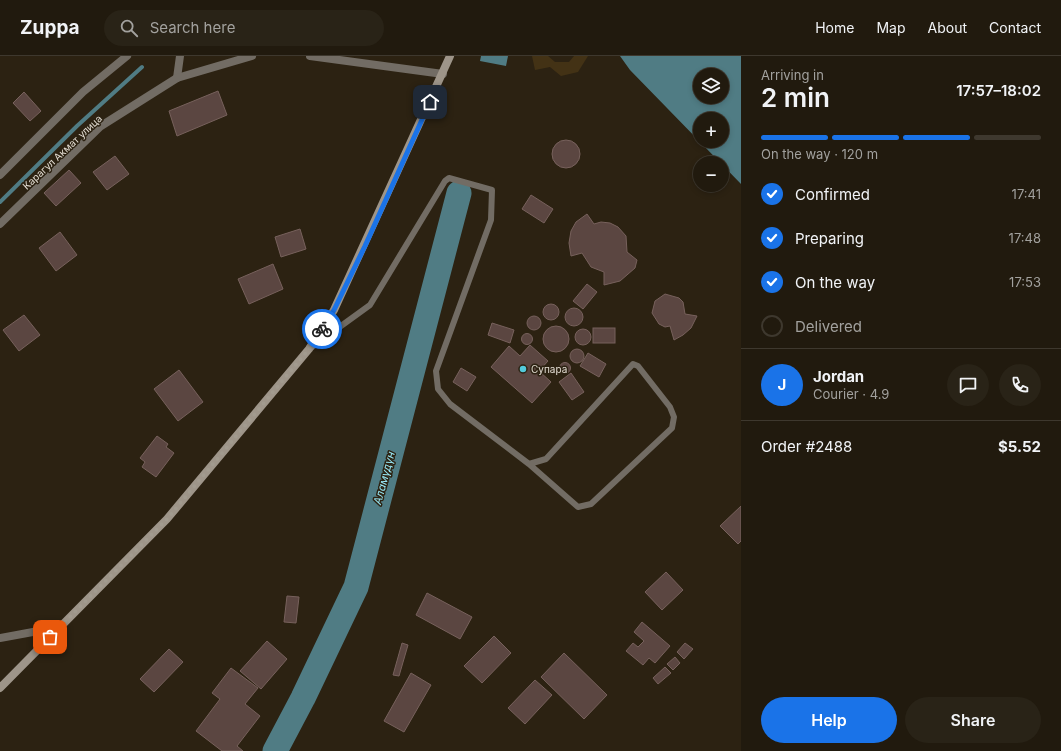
<!DOCTYPE html>
<html lang="en">
<head>
<meta charset="utf-8">
<style>
  :root { --surface:#211a0e; --page:#292317; --text:#f1f3f6; --muted:#a2a19e; --line:#3e382e; --accent:#1a73e8 }
  body { margin:0; font-family:Inter,sans-serif; background:var(--page); color:var(--text); height:100vh; display:flex; flex-direction:column; font-size:15px; white-space:nowrap }
  * { box-sizing:border-box; margin:0 }
  p { font-size:13px; color:var(--muted) }
  .icon { flex:none; width:22px; height:22px; fill:none; stroke:currentColor; stroke-width:2; stroke-linecap:round; stroke-linejoin:round }
  .map { position:relative; flex:1; overflow:hidden }
  .side { display:flex; flex-direction:column; background:var(--surface); width:320px }
  .side>* { flex:none }
  .fabs { position:absolute; left:693px; top:12px; display:grid; gap:8px }
  .fabs a { display:grid; place-items:center; width:36px; height:36px; border-radius:50%; background:var(--surface); box-shadow:0 2px 6px #0003,0 0 0 1px var(--line); font-size:20px }
  .pin { position:absolute; display:grid; place-items:center; width:34px; height:34px; color:#fff; margin:-17px; border-radius:8px; box-shadow:0 2px 6px #0006 }
  .courier { position:absolute; display:grid; place-items:center; width:40px; height:40px; margin:-20px; border:3px solid #1a73e8; border-radius:50%; background:#fff; color:#222; box-shadow:0 1px 5px #0007 }
  .overview em { font-style:normal; font-weight:600 }
  .overview div { display:flex; flex-direction:column-reverse }
  .overview { display:flex; align-items:center; justify-content:space-between; height:68px; padding:0 20px }
  h1 { font-size:26px; font-weight:600; line-height:30px }
  .bar { display:grid; grid-template-columns:repeat(4,1fr); gap:6px 4px; align-content:center; height:48px; padding:0 20px }
  .bar i { height:5px; border-radius:3px; background:var(--line) }
  .bar .selected { background:var(--accent) }
  .bar p { grid-column:span 4 }
  .line { display:flex; align-items:center; gap:10px; padding:0 20px; border-top:1px solid var(--line) }
  .line div { flex:1 }
  .round { display:grid; place-items:center; flex:none; width:42px; height:42px; border-radius:21px; background:var(--page) }
  ol { padding:0 20px; list-style:none }
  li { display:flex; align-items:center; gap:12px; height:44px }
  li p { margin-inline-start:auto }
  li .icon { padding:4px; border-radius:50%; background:var(--accent); color:#fff; stroke-width:4 }
  li:last-child { color:var(--muted) }
  li i { width:22px; height:22px; border:2px solid var(--line); border-radius:50% }
  .primary-button { display:flex; gap:8px; margin-top:auto; padding:8px 20px }
  .primary-button a { flex:1; height:46px; border-radius:24px; background:var(--accent); color:#fff; font-size:16px; font-weight:600; line-height:46px; text-align:center }
  .primary-button a+a { background:var(--page); color:var(--text) }
  header { display:flex; align-items:center; gap:24px; box-sizing:border-box; height:56px; padding:0 20px; background:var(--surface); border-bottom:1px solid var(--line) }
  header strong { font-size:19px }
  nav { display:flex; gap:22px; margin-inline-start:auto; font-size:14px }
  .search { width:280px; height:36px; background:var(--page); display:flex; align-items:center; gap:10px; box-sizing:border-box; padding:0 14px; border-radius:22px; color:var(--muted); font-size:15px }
  main { display:flex; flex:1; min-height:0 }
  .map>svg:first-child { display:block }
  .green { fill:#433215 }
  .water { fill:#507c84; fill-rule:evenodd }
  .lines { fill:none; stroke-linecap:round; stroke-linejoin:round }
  .stream { stroke:#507c84; stroke-width:4 }
  .river { stroke:#507c84; stroke-width:25 }
  .building { fill:#5b4641; stroke:#77615c }
  .lane { stroke:#726c64; stroke-width:6 }
  .street { stroke:#726c64; stroke-width:8 }
  .secondary { stroke:#9e9589; stroke-width:8 }
  .done { stroke:#a29b8f; stroke-width:4; stroke-dasharray:0 7.2 }
  .route { stroke:#1a73e8; stroke-width:5 }
  .poi-dot { fill:#53cadc; stroke:#2c2212; stroke-width:1.5 }
  .labels { text-anchor:middle; dominant-baseline:central; stroke-width:3; stroke-linejoin:round; paint-order:stroke }
  .street-label { font-size:10px; fill:#e2dcd2; stroke:#2c2212 }
  .poi-label { font-size:10px; fill:#e2dcd2; stroke:#2c2212; text-anchor:start }
  .water-label { font-size:11px; font-style:italic; fill:#97e7f5; stroke:#2c2212 }
</style>
</head>
<body>
<header>
<strong>Zuppa</strong>
<div class="search"><svg class="icon" aria-label="search" viewBox="0 0 24 24"><circle cx="10" cy="10" r="6"/><path d="M15 15l6 6"/></svg>Search here</div>
<nav><a>Home</a><a>Map</a><a>About</a><a>Contact</a></nav>
</header>
<main>
<div class="map">
<svg width="741" height="695" viewBox="0 0 741 695">
  <rect width="100%" height="100%" fill="#2c2212"/>
  <path class="green" d="M532 0H548L555 6H569L574 0H588L578 16 561 20 550 11 535 14Z"/>
  <g class="water">
    <path d="M481 0H508L506 10 480 5Z"/>
    <path d="M620 0H741V128L630 14ZM700 19H722V41H700ZM700 63H722V85H700Z"/>
  </g>
  <g class="lines">
    <path class="stream" d="M0 146 77 70 142 11"/>
    <path class="river" d="M275 695 303 642 356 531 459 137"/>
  </g>
  <g class="building">
    <path d="M218 35 227 59 177 80 169 55Z"/>
    <path d="M24 36 41 55 30 65 13 47Z"/>
    <circle cx="566" cy="98" r="14"/>
    <path d="M115 100 129 118 107 134 93 116Z"/>
    <path d="M69 114 81 127 56 150 44 137Z"/>
    <path d="M531 139 553 153 544 167 522 153Z"/>
    <path d="M587 158 594 168 601 166 610 167 618 171 626 180 627 196 637 204 635 212 620 225 604 229V216L591 211 582 197 571 200 569 187 571 175 576 166Z"/>
    <path d="M300 173 306 193 281 201 275 181Z"/>
    <path d="M60 176 77 199 56 215 39 192Z"/>
    <path d="M273 208 283 233 249 248 238 223Z"/>
    <path d="M587 228 597 236 583 253 573 245Z"/>
    <path d="M665 238 679 242 683 246 685 258 697 260 691 272 683 279 674 284 670 270 665 271 659 268 652 257 655 245Z"/>
    <circle cx="551" cy="256" r="8"/>
    <circle cx="574" cy="261" r="9"/>
    <path d="M24 259 40 279 19 295 3 274Z"/>
    <circle cx="534" cy="267" r="7"/>
    <path d="M492 267 514 274 510 287 488 279Z"/>
    <circle cx="556" cy="283" r="13"/>
    <rect x="593" y="272" width="22" height="15"/>
    <circle cx="583" cy="281" r="8"/>
    <circle cx="527" cy="283" r="5.5"/>
    <path d="M530 289 548 305 539 315 551 326 532 347 491 311 509 290 520 300Z"/>
    <circle cx="577" cy="300" r="7"/>
    <path d="M588 297 606 308 599 321 580 310Z"/>
    <circle cx="565" cy="312" r="5.5"/>
    <path d="M461 312 476 321 467 335 453 326Z"/>
    <path d="M179 314 203 346 178 365 154 333Z"/>
    <path d="M571 317 584 336 572 344 559 326Z"/>
    <path d="M157 380 168 388 166 391 174 397 156 421 142 411 145 406 140 402Z"/>
    <path d="M741 450V485L738 488 720 470Z"/>
    <path d="M666 516 683 534 662 554 645 536Z"/>
    <path d="M427 537 472 561 460 583 416 559Z"/>
    <path d="M287 540 299 541 296 567 284 566Z"/>
    <path d="M642 566 670 590 655 607 649 602 643 609 626 595 633 587 638 591 644 585 634 576Z"/>
    <path d="M494 580 511 597 482 627 464 610Z"/>
    <path d="M267 585 287 603 261 633 240 615Z"/>
    <path d="M402 587 408 589 399 620 393 619Z"/>
    <path d="M685 587 693 593 684 603 677 596Z"/>
    <path d="M169 593 183 606 154 636 140 623Z"/>
    <path d="M564 597 607 639 584 663 541 621Z"/>
    <path d="M675 601 680 607 673 614 667 608Z"/>
    <path d="M665 611 671 617 658 628 653 622Z"/>
    <path d="M231 612 258 632 245 648 260 660 237 690 243 695H222L196 675 220 643 212 637Z"/>
    <path d="M411 617 431 629 404 676 384 665Z"/>
    <path d="M535 624 552 639 525 668 508 652Z"/>
  </g>
  <g class="lines">
    <path class="lane" d="M312 291 370 249 445 125 449 122 492 134 491 164 436 315 438 333 450 348 529 408 546 403 633 308 638 310 670 351 674 361 672 372 591 448 578 451 529 408"/>
    <g class="street">
      <path d="M310 0 443 18"/>
      <path d="M177 22 180 0"/>
      <path d="M0 119 83 36 127 0"/>
      <path d="M0 168 101 70 177 22 252 0"/>
      <path d="M0 582 60 571"/>
    </g>
    <path class="secondary" d="M0 632 167 463 309 293 334 254 450 0"/>
  </g>
  <g class="lines">
    <path class="done" d="M50 581 167 463 309 293 322 273"/>
    <path class="route" d="M322 273 334 254 365 190 430 46"/>
  </g>
  <circle class="poi-dot" cx="523" cy="313" r="4"/>
  <g class="labels">
    <g class="street-label">
      <text transform="translate(62 96) rotate(-43)">Карагул Акмат улица</text>
    </g>
    <g class="poi-label">
      <text x="531" y="313">Супара</text>
    </g>
    <g class="water-label">
      <text transform="translate(384 422) rotate(-75)">Аламүдүн</text>
    </g>
  </g>
</svg>
<div class="fabs">
<a><svg class="icon" aria-label="layers" viewBox="0 0 24 24"><path d="M12 4l9 5-9 5-9-5zM3 14l9 5 9-5"/></svg></a>
<a>+</a>
<a>−</a>
</div>
<div class="pin" style="left:50px;top:581px;background:#ea580c"><svg class="icon" aria-label="bag" viewBox="0 0 24 24"><path d="M5 8h14l-1 12H6zM9 8a3 3 0 0 1 6 0"/></svg></div>
<div class="pin" style="left:430px;top:46px;background:#1f2937"><svg class="icon" aria-label="home" viewBox="0 0 24 24"><path d="M3 11l9-7 9 7M6 9v11h12V9"/></svg></div>
<div class="courier" style="left:322px;top:273px"><svg class="icon" aria-label="bike" viewBox="0 0 24 24"><circle cx="6" cy="16" r="4"/><circle cx="18" cy="16" r="4"/><path d="M6 16l4-8h5l3 8M10 8l3 8H6M13 5h3"/></svg></div>
</div>
<section class="side">
<div class="overview"><div><h1>2 min</h1><p>Arriving in</p></div><em>17:57–18:02</em></div>
<div class="bar"><i class="selected"></i><i class="selected"></i><i class="selected"></i><i></i><p>On the way · 120 m</p></div>
<ol>
<li><svg class="icon" aria-label="check" viewBox="0 0 24 24"><path d="M5 12l5 5 9-10"/></svg>Confirmed<p>17:41</p></li>
<li><svg class="icon" aria-label="check" viewBox="0 0 24 24"><path d="M5 12l5 5 9-10"/></svg>Preparing<p>17:48</p></li>
<li><svg class="icon" aria-label="check" viewBox="0 0 24 24"><path d="M5 12l5 5 9-10"/></svg>On the way<p>17:53</p></li>
<li><i></i>Delivered</li>
</ol>
<div class="line" style="height:72px"><b class="round" style="background:var(--accent);color:#fff">J</b><div><b>Jordan</b><p>Courier · 4.9</p></div><a class="round"><svg class="icon" aria-label="chat" viewBox="0 0 24 24"><path d="M4 5h16v11H9l-5 4z"/></svg></a><a class="round"><svg class="icon" aria-label="phone" viewBox="0 0 24 24"><path d="M5 4h4l2 5-3 2q2 4 5 5l2-3 5 2v4C11 20 4 13 5 4z"/></svg></a></div>
<div class="line" style="height:52px"><div>Order #2488</div><b>$5.52</b></div>
<div class="primary-button"><a>Help</a><a>Share</a></div>
</section>
</main>
</body>
</html>
